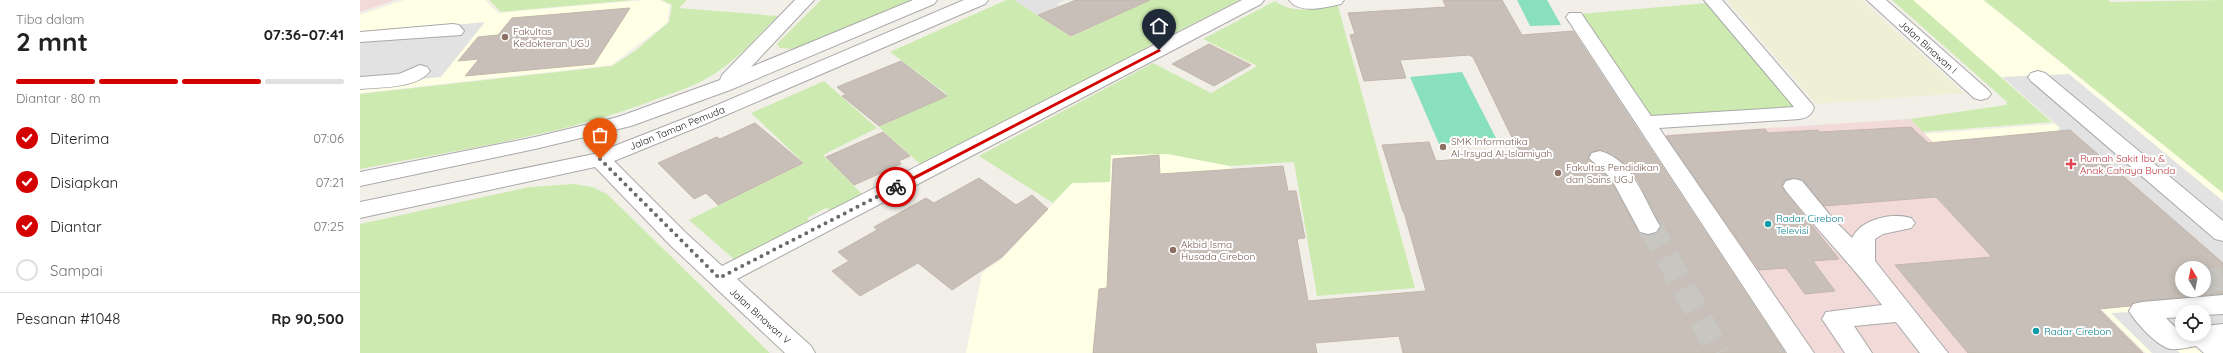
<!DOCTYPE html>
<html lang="id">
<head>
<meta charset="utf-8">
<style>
  :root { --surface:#fff; --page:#f6f6f6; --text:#222; --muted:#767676; --line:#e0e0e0; --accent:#d40000 }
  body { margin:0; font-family:Quicksand,sans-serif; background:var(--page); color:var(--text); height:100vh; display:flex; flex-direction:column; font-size:15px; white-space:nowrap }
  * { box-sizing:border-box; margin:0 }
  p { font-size:13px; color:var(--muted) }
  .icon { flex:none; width:22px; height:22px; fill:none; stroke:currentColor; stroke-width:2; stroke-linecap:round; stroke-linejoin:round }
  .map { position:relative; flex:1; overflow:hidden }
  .panel { display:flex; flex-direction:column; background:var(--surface); width:360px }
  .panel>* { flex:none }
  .needle { width:26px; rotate:350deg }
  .controls { position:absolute; left:1815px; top:261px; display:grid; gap:8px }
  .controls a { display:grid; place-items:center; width:36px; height:36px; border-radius:50%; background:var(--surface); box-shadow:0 2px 10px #0003; font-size:20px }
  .pin { position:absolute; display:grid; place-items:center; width:34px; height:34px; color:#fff; margin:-41px -17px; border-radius:50% 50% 50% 0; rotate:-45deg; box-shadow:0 0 4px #0007 }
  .pin .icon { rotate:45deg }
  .courier { position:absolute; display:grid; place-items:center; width:40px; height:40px; margin:-20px; border:3px solid #d40000; border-radius:50%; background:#fff; color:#222; box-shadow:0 1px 5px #0007 }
  .summary em { font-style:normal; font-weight:700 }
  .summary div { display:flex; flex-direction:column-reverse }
  .summary { display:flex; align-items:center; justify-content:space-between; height:68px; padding:0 16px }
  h1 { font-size:26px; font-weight:700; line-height:30px }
  .bar { display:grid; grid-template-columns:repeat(4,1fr); gap:6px 4px; align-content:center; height:48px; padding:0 16px }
  .bar i { height:5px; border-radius:3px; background:var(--line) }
  .bar .selected { background:var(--accent) }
  .bar p { grid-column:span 4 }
  .line { display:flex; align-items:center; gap:10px; padding:0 16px; border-top:1px solid var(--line) }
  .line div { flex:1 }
  ol { padding:0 16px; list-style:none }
  li { display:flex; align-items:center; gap:12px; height:44px }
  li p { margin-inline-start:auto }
  li .icon { padding:4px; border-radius:50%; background:var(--accent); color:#fff; stroke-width:4 }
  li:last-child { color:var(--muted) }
  li i { width:22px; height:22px; border:2px solid var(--line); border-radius:50% }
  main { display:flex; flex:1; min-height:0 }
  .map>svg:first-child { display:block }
  .commercial { fill:#f2dad9 }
  .education { fill:#ffffe5; fill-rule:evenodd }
  .farmland { fill:#eef0d5 }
  .grass { fill:#cdebb0 }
  .pitch { fill:#88e0be }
  .parking { fill:#e2e2e2 }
  .building { fill:#c7bfb8; stroke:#c4b6ab; fill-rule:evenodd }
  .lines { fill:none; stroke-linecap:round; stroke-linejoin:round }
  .minor-tunnel { stroke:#c8c6c1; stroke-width:24; stroke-dasharray:24 12; stroke-linecap:butt }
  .minor-casing { stroke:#a9a9a9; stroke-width:2 }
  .minor { fill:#fff; fill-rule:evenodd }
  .route { fill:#d40000 }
  .done { stroke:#6b6a68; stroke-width:4; stroke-dasharray:0 7.2 }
  .education-dot { fill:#8d6e63; stroke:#fff; stroke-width:1.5 }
  .health-dot { fill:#e0444e; stroke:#fff; stroke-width:1.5 }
  .culture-dot { fill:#0f9aa8; stroke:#fff; stroke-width:1.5 }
  .labels { text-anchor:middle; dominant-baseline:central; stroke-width:4; stroke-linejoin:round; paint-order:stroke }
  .education-label { font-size:10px; fill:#785e54; stroke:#fff; text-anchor:start }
  .street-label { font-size:10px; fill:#222; stroke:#fff }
  .health-label { font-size:10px; fill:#be3a42; stroke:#fff; text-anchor:start }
  .culture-label { font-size:10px; fill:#0d838f; stroke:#fff; text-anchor:start }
</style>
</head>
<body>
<main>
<section class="panel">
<div class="summary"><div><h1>2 mnt</h1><p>Tiba dalam</p></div><em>07:36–07:41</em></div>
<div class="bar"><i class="selected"></i><i class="selected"></i><i class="selected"></i><i></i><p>Diantar · 80 m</p></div>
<ol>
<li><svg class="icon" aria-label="check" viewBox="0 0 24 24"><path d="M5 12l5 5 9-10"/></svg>Diterima<p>07:06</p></li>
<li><svg class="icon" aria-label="check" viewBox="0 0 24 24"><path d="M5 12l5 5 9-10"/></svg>Disiapkan<p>07:21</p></li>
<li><svg class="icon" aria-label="check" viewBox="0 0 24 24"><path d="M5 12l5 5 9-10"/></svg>Diantar<p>07:25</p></li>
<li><i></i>Sampai</li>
</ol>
<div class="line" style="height:52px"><div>Pesanan #1048</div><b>Rp 90,500</b></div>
</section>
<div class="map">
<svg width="1863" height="353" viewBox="0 0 1863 353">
  <rect width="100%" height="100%" fill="#f2efe9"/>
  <g class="commercial">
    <path d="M0 0H35L0 12Z"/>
    <path d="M1550 119 1784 353H1450L1300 135Z"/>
  </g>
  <g class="education">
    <path d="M44 0H125L138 13 286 0H299L310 5 307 23 251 65 0 93V15Z"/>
    <path d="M1553 0H1623L1863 193V353H1786L1565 134 1695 124ZM1822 268H1844V290H1822ZM1822 312H1844V334H1822Z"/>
    <path d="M808 154 870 166 890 353H606L622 273 642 259 712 183 750 182V155Z"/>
  </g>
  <path class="farmland" d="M1367 0H1501L1604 93 1456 104Z"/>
  <g class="grass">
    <path d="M129 0H274L141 12Z"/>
    <path d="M302 0H327L319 8 418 16C401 32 379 58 360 70 341 84 319 91 297 99 202 136 100 149 0 169V94L252 66 275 51 309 22 312 5Z"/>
    <path d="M461 0H558L432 49 420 48 417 44Z"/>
    <path d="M646 0H654L711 37 769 10 752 0H880L789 46 769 60 560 164 519 127 588 95 530 52Z"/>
    <path d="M1532 0H1553L1692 122 1563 132 1550 119 1646 105 1647 102Z"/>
    <path d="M1624 0H1748L1751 2 1863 0V193Z"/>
    <path d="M915 1C933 15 956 8 978 6L1055 288 957 296 934 162 870 166 808 154 751 155 750 182 712 183 693 203 619 156 793 63 851 93 897 66 843 39Z"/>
    <path d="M1348 3 1433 105V110L1287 120 1219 14Z"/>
    <path d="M464 81 517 128 463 155 502 194 471 211 466 208 447 218 451 223 375 260 329 220 444 163 391 113Z"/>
    <path d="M214 184 232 187 247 194 410 353H0V224L170 187Z"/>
  </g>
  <g class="pitch">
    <path d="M1157 0H1187L1201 25 1170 26Z"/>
    <path d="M1102 72 1136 138 1079 144 1050 77Z"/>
  </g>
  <g class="parking">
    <path d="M654 0H705L697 4 699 6 678 15Z"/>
    <path d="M125 22 81 77 0 85V34Z"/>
    <path d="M1709 74 1863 201V270L1698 129 1700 128 1642 77Z"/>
    <path d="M1863 308V346L1844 332V312H1822V334L1803 336 1820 353H1792L1751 313Z"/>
  </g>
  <g class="building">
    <path d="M716 0H790L711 36 678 15Z"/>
    <path d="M1083 0H1142L1162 35 1213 31 1425 353H1043L1039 336 955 343 957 353H733L739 289 747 288 753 159 799 155 800 174 923 166 928 191H936L945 238 937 239 948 301 1066 291 1044 212H1043L1022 145 1069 142 1076 161 1160 154 1113 57 1109 55 1040 60 1046 78 1004 81 990 35 995 34 988 13 1086 7ZM1241 150 1262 162 1278 181 1301 225 1296 233 1288 235 1279 233 1250 179 1228 159 1231 152Z"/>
    <path d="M270 8 234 64 105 76 119 59 98 61 118 37 138 35 152 18Z"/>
    <path d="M849 44 891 65 854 86 812 64Z"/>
    <path d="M541 61 587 96 519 126 482 96 486 95 477 87Z"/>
    <path d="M395 123 443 163 358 205 346 193 334 199 298 163 357 137 360 139Z"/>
    <path d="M1551 127 1568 143 1710 130 1863 263V294L1782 301 1773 303 1770 306 1739 309 1783 353H1608L1535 265 1632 257 1576 197 1464 206 1443 180 1434 178 1425 180 1422 185 1425 192 1479 259 1453 261 1475 291 1445 294 1426 268 1399 270 1306 136 1405 129 1408 133 1458 130 1460 132ZM1822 268H1844V290H1822Z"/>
    <path d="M523 132 550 156 539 161 541 164 494 185 466 157Z"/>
    <path d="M619 178 656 205 672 195 688 209 642 257 592 290 558 263 500 296 472 271 489 261 478 252 517 230 514 227 566 198 574 203Z"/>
  </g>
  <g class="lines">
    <g class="minor-tunnel">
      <path d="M1288 226 1294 233 1359 353"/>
      <path d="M1863 279 1849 280 1863 292"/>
    </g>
    <defs>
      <g id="minor">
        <path d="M435 0H454L391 67 553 0H577L574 4 370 90 271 126 175 149 0 186V172L175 137 258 117 360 80 362 75Z"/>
        <path d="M604 0H628L625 4 345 124 254 161 326 233 362 266 882 0H904L901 4 377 279 451 346 455 353H425L310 245 235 167 0 218V202L234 154 331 116Z"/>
        <path d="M929 0H984L981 4C966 7 940 15 929 0Z"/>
        <path d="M1344 0H1362L1451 103 1454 107C1452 115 1448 117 1440 119L1299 128 1454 353H1427L1206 17 1209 13H1221L1291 116 1434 107Z"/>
        <path d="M1507 0H1526L1628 90 1631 94 1628 98 1621 100 1614 98Z"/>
        <path d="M93 24 99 25 104 31 101 35 0 42V32Z"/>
        <path d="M60 65 67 67 70 71C57 89 19 87 0 89V77L39 74Z"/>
        <path d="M1678 71 1685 73 1863 221V241L1855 239 1671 81 1668 77 1671 73Z"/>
        <path d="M1240 151C1273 160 1284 200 1300 226L1296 232 1288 234 1280 232 1251 178 1229 158 1232 153Z"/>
        <path d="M1434 179 1442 181 1474 220 1492 238C1501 219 1532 212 1551 218L1555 223 1551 228 1523 234 1515 239V261L1588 353H1560L1536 322 1494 326 1512 353H1485L1462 319 1466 312 1522 305C1492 265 1457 230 1426 191L1423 186 1426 181Z"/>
        <path d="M1863 295V314L1844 315V312H1822V317L1806 318 1817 329 1822 328V334H1844V326L1863 324V353H1844L1836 346C1829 347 1819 350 1811 349 1799 348 1775 322 1769 311L1773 304 1782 302Z"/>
      </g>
    </defs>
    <use href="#minor" class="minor-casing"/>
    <use href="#minor" class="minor"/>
  </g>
  <path class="route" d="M799 49 801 51 538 188 533 187Z"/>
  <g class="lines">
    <path class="done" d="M240 159 359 278 536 187"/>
  </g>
  <g class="education-dot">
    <circle cx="145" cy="37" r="4"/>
    <circle cx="1083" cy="147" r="4"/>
    <circle cx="1198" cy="173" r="4"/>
    <circle cx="813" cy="250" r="4"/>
  </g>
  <path class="health-dot" d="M1709 158h4v4h4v4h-4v4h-4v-4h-4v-4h4z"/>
  <g class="culture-dot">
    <circle cx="1408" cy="224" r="4"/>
    <circle cx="1676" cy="331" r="4"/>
  </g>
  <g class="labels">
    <g class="education-label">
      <text x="153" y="31">Fakultas<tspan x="153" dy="12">Kedokteran UGJ</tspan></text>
      <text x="1091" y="141">SMK Informatika<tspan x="1091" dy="12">Al-Irsyad Al-Islamiyah</tspan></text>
      <text x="1206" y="167">Fakultas Pendidikan<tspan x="1206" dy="12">dan Sains UGJ</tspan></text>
      <text x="821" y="244">Akbid Isma<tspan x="821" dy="12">Husada Cirebon</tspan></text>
    </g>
    <g class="street-label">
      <text transform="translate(1568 47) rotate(42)">Jalan Binawan I</text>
      <text transform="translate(317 128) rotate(-22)">Jalan Taman Pemuda</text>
      <text transform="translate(400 316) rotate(42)">Jalan Binawan V</text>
    </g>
    <g class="health-label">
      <text x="1720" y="158">Rumah Sakit Ibu &amp;<tspan x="1720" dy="12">Anak Cahaya Bunda</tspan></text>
    </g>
    <g class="culture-label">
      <text x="1416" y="218">Radar Cirebon<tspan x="1416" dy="12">Televisi</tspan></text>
      <text x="1684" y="331">Radar Cirebon</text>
    </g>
  </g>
</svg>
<div class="controls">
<a><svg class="needle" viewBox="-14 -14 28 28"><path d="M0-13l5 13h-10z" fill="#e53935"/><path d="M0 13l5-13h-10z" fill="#767676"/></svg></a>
<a><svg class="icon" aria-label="locate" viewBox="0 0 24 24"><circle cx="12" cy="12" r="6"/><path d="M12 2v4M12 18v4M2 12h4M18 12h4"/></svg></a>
</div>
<div class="pin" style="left:240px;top:159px;background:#ea580c"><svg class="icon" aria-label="bag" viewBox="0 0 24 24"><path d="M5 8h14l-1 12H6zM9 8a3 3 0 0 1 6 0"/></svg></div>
<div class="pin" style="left:799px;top:50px;background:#1f2937"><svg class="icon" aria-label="home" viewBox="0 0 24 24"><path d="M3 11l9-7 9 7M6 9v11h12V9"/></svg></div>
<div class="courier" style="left:536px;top:187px"><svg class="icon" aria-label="bike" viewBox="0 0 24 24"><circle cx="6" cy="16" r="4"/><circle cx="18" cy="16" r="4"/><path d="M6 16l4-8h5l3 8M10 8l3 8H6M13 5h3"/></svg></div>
</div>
</main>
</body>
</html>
